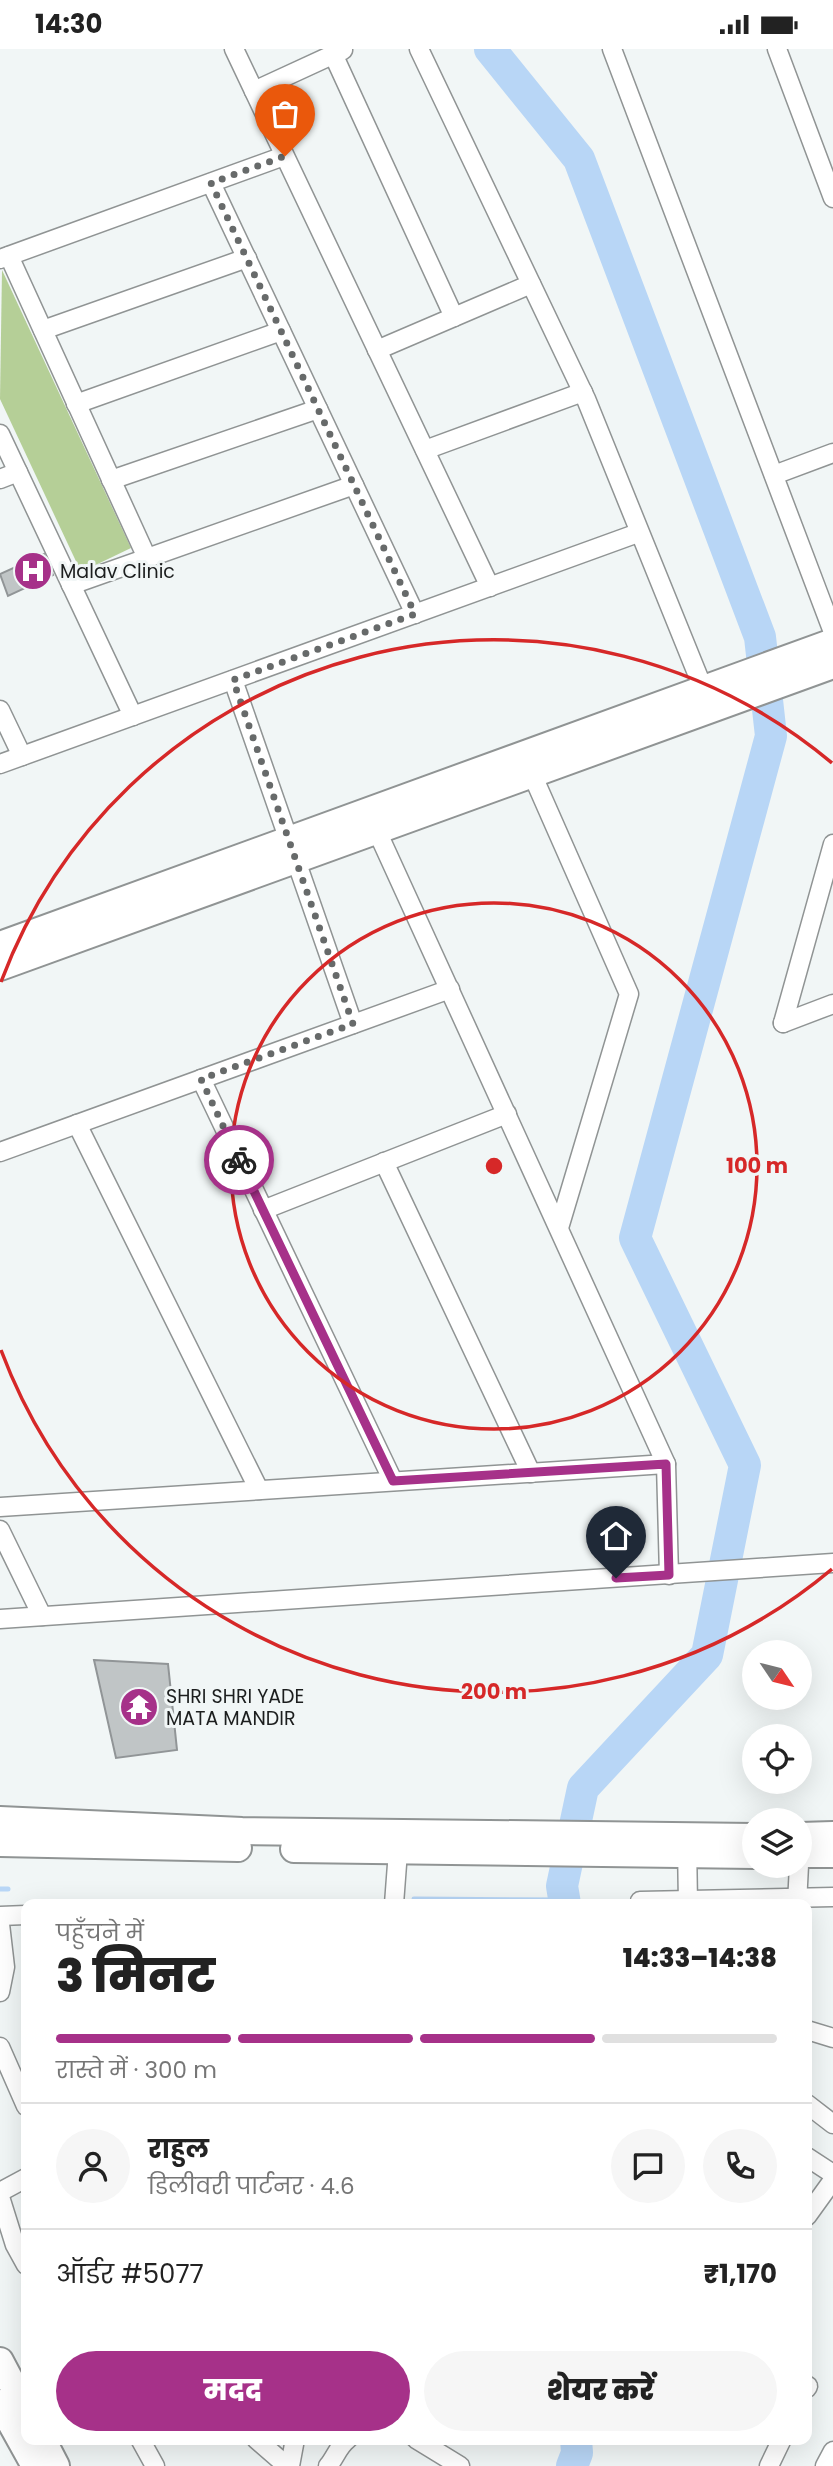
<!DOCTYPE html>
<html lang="hi">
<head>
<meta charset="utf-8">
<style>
  :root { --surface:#fff; --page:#f6f6f6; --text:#222; --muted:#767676; --line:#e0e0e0; --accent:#a63189 }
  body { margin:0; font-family:Poppins,"Noto Sans Devanagari",sans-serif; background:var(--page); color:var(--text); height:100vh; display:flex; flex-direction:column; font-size:26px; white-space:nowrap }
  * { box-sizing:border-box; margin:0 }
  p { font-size:23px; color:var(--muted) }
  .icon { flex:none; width:38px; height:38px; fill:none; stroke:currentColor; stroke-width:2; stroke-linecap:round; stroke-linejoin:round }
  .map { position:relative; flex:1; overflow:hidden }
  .drawer { position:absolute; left:21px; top:1850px; width:791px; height:546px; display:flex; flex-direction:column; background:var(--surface); border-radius:14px; box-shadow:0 7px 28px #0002 }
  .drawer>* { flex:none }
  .needle { width:46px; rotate:125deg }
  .fabs { position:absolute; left:742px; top:1591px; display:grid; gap:14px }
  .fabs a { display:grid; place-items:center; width:70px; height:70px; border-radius:50%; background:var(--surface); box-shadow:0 7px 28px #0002; font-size:35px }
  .pin { position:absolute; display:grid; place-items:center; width:60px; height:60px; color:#fff; margin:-72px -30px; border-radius:50% 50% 50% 0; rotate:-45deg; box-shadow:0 0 7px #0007 }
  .pin .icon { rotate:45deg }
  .courier { position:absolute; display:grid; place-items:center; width:70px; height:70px; margin:-35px; border:5px solid #a63189; border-radius:50%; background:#fff; color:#222; box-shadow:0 2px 9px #0007 }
  .summary em { font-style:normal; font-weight:800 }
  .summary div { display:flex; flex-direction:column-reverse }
  .summary { display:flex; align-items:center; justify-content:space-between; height:119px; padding:0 35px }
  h1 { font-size:46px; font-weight:800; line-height:52px }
  .bar { display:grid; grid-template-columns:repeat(4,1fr); gap:10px 7px; align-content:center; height:84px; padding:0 35px }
  .bar i { height:9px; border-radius:5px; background:var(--line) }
  .bar .active { background:var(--accent) }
  .bar p { grid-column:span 4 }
  .line { display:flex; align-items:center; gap:18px; padding:0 35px; border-top:2px solid var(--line) }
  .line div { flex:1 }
  .round { display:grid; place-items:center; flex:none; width:74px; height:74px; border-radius:37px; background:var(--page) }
  .cta { display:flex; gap:14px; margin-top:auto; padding:14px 35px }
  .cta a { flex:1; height:80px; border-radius:42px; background:var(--accent); color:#fff; font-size:28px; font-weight:800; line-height:80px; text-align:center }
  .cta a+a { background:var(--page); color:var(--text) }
  .status { display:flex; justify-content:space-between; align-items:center; height:49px; padding:0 35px; background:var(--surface); direction:ltr }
  .status svg { height:19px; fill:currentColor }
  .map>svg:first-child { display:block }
  .green { fill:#b5cf97 }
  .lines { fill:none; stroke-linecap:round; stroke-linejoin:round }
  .stream { stroke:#b8d6f6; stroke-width:5 }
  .river { stroke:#b8d6f6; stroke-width:32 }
  .building { fill:#c0c5c6; stroke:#919597; stroke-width:2 }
  .street-casing { stroke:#909494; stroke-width:21 }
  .secondary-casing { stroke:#909494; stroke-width:30 }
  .street { stroke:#fff; stroke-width:18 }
  .secondary { stroke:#fff; stroke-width:26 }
  .done { stroke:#676a6a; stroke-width:7; stroke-dasharray:0 12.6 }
  .route { stroke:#a63189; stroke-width:9 }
  .ring { fill:none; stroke:#d62828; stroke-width:3.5 }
  .labels { text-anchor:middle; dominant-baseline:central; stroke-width:6; stroke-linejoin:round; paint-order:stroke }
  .poi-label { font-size:19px; fill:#1c1e1e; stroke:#f1f6f6; text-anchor:start }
  .centre { fill:#d62828; stroke:#f1f6f6; stroke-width:3.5 }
  .ring-label { font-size:21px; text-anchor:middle; font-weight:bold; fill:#d62828; stroke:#f1f6f6; stroke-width:6; stroke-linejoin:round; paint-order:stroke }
</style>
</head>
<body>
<div class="status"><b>14:30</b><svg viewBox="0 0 49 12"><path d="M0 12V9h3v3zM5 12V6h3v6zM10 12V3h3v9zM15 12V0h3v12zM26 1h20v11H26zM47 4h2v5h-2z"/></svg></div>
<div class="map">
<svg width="833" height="2417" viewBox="0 0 833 2417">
  <rect width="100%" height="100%" fill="#f1f6f6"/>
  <path class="green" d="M2 221 131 499 81 523 0 350Z"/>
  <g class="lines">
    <g class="stream">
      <path d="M0 1840H8"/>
      <path d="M414 1850 564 1851"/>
    </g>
    <g class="river">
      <path d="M490 0 579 110 760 588 771 687 635 1189 745 1416 707 1606 583 1739 562 1837 565 1855"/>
      <path d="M572 2417 577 2404 576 2390"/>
    </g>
  </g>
  <g class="building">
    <path d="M44 505 53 526 8 547 0 525Z"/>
    <path d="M94 1611 168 1615 177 1701 116 1709Z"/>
  </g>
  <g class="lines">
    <defs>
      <g id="street">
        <path d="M234 0 490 538"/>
        <path d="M419 0 586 350 707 649"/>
        <path d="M612 0 833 583"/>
        <path d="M777 0 833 149"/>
        <path d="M333 5 454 268"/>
        <path d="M254 42 343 1"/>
        <path d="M211 134 415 565"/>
        <path d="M9 207 147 509"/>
        <path d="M0 210 284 107"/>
        <path d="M43 281 247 209"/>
        <path d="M377 301 531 235"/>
        <path d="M76 355 281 282"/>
        <path d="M0 385 133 667"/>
        <path d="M425 401 583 343"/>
        <path d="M774 426 833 404"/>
        <path d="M0 430 18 423"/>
        <path d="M111 431 318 360"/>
        <path d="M71 536 354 436"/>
        <path d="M233 631 353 975"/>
        <path d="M0 661 22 707"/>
        <path d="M0 715 638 484"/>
        <path d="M532 725 629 945 559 1179"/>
        <path d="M377 782 666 1415 669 1526"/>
        <path d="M783 974 833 795"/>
        <path d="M783 974 833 955"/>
        <path d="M201 1030 393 1432"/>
        <path d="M77 1075 259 1441"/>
        <path d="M0 1103 450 940"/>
        <path d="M384 1113 531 1424"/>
        <path d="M263 1161 507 1065"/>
        <path d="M0 1458 666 1415"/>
        <path d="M0 1481 42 1567"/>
        <path d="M0 1570 833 1514"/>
        <path d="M687 1795 688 1855"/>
        <path d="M640 1852 833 1848"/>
        <path d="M394 1855 398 1802"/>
        <path d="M797 1855 799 1816"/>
        <path d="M0 1867 26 1866"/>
        <path d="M0 1875 5 1918 0 1943"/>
        <path d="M807 1981 833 1989"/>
        <path d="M0 1998 26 2057"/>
        <path d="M807 2055 833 2075"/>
        <path d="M807 2108 833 2125"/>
        <path d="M0 2143 26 2129"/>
        <path d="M0 2148 15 2196 26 2216"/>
        <path d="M807 2167 833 2131"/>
        <path d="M807 2339 808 2337"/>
        <path d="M140 2390 155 2417"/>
        <path d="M256 2390 287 2417"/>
        <path d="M416 2390 460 2417"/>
        <path d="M290 2417 295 2390"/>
        <path d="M328 2417C335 2409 339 2396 348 2390"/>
        <path d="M769 2417 782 2390"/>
        <path d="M825 2417 833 2402"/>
      </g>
      <g id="secondary">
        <path d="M0 896 833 593"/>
        <path d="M0 918 833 616"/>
        <path d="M0 1771 242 1782 754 1788"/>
        <path d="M800 1787 833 1786"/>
        <path d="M0 1794 238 1799"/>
        <path d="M294 1800 754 1806"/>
        <path d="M800 1805H833"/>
        <path d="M0 2312 26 2361"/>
        <path d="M0 2354 35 2417"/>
        <path d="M42 2390 56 2417"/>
      </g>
    </defs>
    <use href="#street" class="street-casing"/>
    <use href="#secondary" class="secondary-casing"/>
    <use href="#street" class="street"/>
    <use href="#secondary" class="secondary"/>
  </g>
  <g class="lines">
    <path class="done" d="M239 1111 201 1030 353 975 233 631 415 565 211 134 285 107"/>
    <path class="route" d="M239 1111 393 1432 666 1415 669 1526 616 1529"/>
  </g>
  <g class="ring">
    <circle cx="494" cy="1117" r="263"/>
    <path d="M832 1520A526 526 0 0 1 1 1301M1 933A526 526 0 0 1 832 714"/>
  </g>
  <defs>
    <symbol id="hospital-disc" viewBox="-11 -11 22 22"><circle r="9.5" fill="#a63189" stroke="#f1f6f6"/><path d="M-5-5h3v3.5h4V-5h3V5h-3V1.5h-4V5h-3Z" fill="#fff"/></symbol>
    <symbol id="temple-disc" viewBox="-11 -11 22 22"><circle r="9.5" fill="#a63189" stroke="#f1f6f6"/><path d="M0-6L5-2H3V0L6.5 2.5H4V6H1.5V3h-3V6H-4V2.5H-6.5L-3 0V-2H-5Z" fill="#fff"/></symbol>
  </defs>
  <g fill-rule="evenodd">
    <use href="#hospital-disc" x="11" y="500" width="44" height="44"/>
    <use href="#temple-disc" x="117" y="1636" width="44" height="44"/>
  </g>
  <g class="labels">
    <g class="poi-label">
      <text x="60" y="522">Malav Clinic</text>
      <text x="166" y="1647">SHRI SHRI YADE<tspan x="166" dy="22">MATA MANDIR</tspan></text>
    </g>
  </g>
  <circle cx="494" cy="1117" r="10" class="centre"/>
  <g class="ring-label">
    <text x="757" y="1124">100 m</text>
    <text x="494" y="1650">200 m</text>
  </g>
</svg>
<div class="fabs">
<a><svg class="needle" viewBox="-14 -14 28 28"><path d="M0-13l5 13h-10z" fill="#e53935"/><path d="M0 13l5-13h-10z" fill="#767676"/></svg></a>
<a><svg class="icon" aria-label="locate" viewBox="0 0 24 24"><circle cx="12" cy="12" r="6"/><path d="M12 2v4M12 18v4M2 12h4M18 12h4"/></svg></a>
<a><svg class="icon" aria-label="layers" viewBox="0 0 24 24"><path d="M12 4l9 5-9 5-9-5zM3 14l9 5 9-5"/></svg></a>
</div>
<div class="pin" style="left:285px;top:107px;background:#ea580c"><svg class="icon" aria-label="bag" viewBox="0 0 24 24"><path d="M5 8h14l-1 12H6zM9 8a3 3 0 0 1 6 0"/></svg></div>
<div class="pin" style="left:616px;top:1529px;background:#1f2937"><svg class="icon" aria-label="home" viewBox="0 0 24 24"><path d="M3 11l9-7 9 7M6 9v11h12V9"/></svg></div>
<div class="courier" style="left:239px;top:1111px"><svg class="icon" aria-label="bike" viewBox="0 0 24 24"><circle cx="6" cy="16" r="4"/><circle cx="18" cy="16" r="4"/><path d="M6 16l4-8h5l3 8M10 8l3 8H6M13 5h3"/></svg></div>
<section class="drawer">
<div class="summary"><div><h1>3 मिनट</h1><p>पहुँचने में</p></div><em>14:33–14:38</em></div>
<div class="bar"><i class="active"></i><i class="active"></i><i class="active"></i><i></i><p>रास्ते में · 300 m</p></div>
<div class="line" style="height:126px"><a class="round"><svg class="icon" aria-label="person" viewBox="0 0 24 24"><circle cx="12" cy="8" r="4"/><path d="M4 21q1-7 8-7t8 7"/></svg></a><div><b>राहुल</b><p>डिलीवरी पार्टनर · 4.6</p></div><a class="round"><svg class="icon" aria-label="chat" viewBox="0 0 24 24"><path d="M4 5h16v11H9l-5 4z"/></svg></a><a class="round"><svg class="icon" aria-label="phone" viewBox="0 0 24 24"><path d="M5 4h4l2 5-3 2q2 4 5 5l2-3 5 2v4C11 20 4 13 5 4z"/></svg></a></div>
<div class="line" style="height:91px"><div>ऑर्डर #5077</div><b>₹1,170</b></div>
<div class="cta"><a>मदद</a><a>शेयर करें</a></div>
</section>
</div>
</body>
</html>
